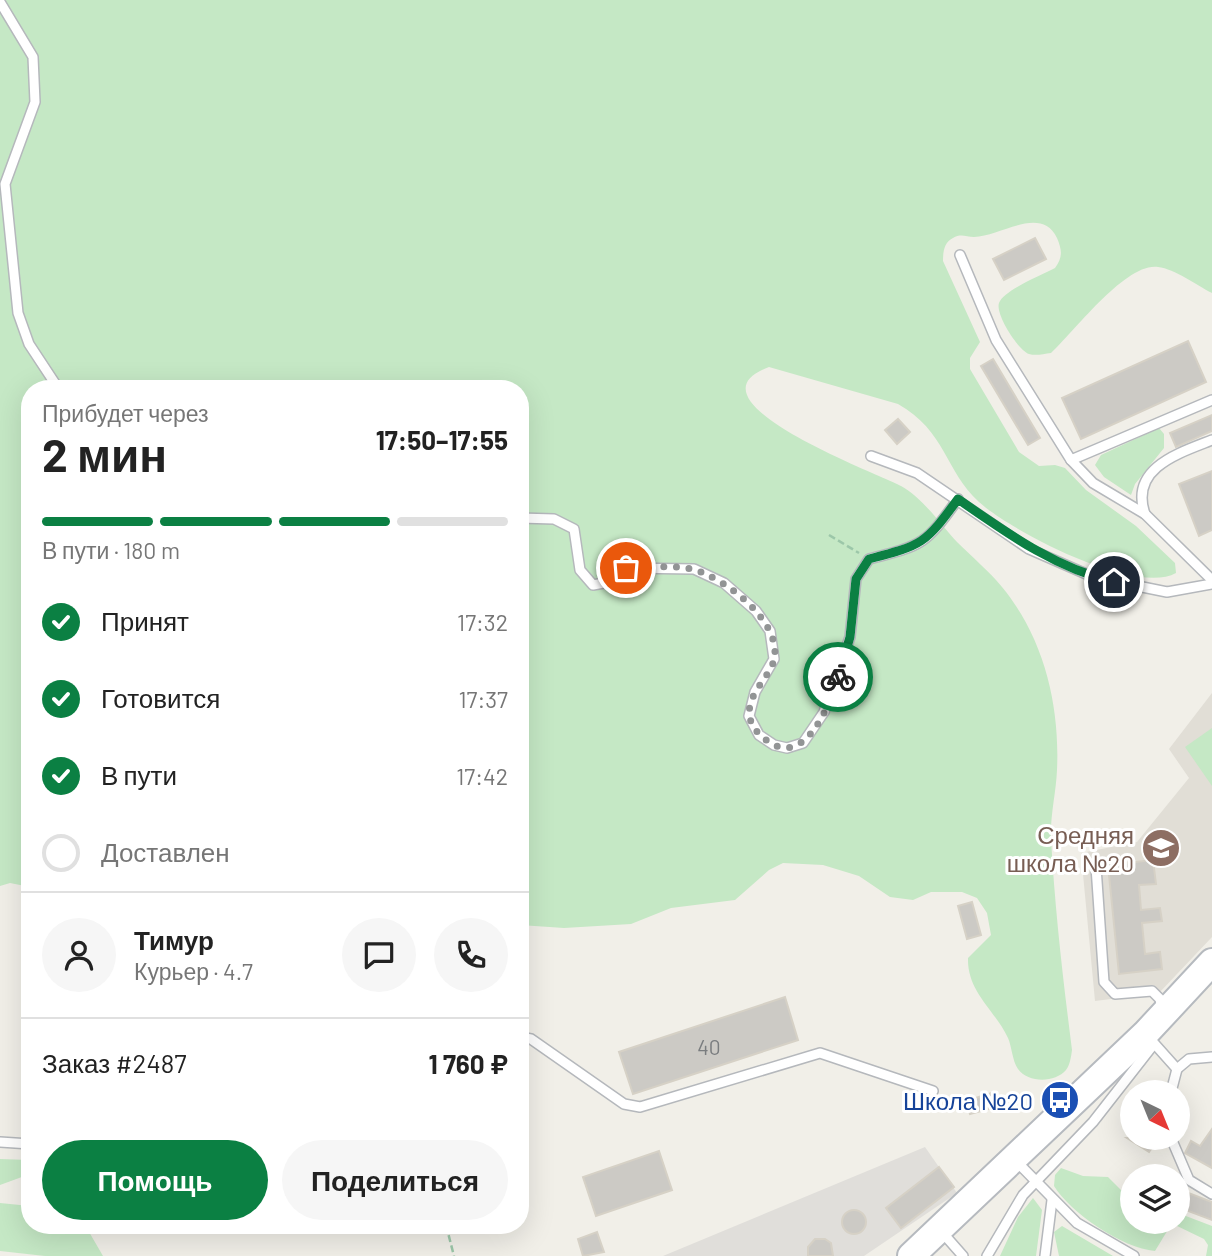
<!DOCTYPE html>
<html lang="ru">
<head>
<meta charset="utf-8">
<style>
  :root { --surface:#fff; --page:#f6f6f6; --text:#222; --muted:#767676; --line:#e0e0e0; --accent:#0b8043 }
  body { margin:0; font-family:Barlow,sans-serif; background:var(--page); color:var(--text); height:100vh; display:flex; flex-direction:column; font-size:26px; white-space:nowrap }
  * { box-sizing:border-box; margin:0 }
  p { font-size:23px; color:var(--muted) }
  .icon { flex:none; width:38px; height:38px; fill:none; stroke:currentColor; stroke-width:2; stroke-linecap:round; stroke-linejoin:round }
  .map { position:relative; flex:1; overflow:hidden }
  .panel { position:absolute; left:21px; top:380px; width:508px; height:854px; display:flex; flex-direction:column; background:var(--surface); border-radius:28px; box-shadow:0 7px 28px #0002 }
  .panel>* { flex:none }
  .needle { width:46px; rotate:137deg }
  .buttons { position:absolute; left:1120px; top:1080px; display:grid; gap:14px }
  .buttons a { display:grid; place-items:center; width:70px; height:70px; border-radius:50%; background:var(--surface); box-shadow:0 7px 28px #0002; font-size:35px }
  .pin { position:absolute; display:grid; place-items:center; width:60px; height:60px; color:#fff; margin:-30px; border:4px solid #fff; border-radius:50%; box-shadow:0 2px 7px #0007 }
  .courier { position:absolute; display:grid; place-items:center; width:70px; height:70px; margin:-35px; border:5px solid #0b8043; border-radius:50%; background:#fff; color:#222; box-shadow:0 2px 9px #0007 }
  .headline em { font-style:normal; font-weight:700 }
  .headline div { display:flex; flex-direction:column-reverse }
  .headline { display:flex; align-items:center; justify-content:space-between; height:119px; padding:0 21px }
  h1 { font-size:46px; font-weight:700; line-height:52px }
  .bar { display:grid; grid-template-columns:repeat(4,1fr); gap:10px 7px; align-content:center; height:84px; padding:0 21px }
  .bar i { height:9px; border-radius:5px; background:var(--line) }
  .bar .active { background:var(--accent) }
  .bar p { grid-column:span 4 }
  .line { display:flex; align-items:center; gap:18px; padding:0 21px; border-top:2px solid var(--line) }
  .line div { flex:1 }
  .round { display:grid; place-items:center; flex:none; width:74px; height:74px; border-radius:37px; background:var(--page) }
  ol { padding:0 21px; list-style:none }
  li { display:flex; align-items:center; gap:21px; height:77px }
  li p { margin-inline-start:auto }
  li .icon { padding:7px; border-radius:50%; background:var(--accent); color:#fff; stroke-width:4 }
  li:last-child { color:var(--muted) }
  li i { width:38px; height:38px; border:4px solid var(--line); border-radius:50% }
  .button { display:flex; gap:14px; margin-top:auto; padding:14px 21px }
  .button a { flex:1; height:80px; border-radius:42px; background:var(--accent); color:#fff; font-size:28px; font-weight:700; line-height:80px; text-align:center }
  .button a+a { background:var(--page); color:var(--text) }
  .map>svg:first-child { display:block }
  .industrial { fill:#e0deda }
  .education { fill:#e1ded6 }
  .green { fill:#c5e8c5 }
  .building { fill:#cccac5; stroke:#d6d1c6; stroke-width:2 }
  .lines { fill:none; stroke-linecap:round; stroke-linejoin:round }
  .service-casing { stroke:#b5b8bc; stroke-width:12 }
  .secondary-casing { stroke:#b6babf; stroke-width:30 }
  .path { stroke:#9cc7a9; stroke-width:2.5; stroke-dasharray:7 3.5; stroke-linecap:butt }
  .service { stroke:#fff; stroke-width:9 }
  .secondary { stroke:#fff; stroke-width:26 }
  .done { stroke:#929495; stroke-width:7; stroke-dasharray:0 12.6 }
  .route { stroke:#0b8043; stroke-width:9 }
  .labels { text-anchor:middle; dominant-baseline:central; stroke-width:6; stroke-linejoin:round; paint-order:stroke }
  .number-label { font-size:21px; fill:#7a7d7f }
  .education-label { font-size:24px; fill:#785e54; stroke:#fff; text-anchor:end }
  .transit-label { font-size:24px; fill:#164399; stroke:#fff; text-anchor:end }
</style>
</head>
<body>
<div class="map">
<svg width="1212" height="1256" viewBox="0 0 1212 1256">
  <rect width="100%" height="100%" fill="#f1efe8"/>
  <path class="industrial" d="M925 1147 957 1193 864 1256H663Z"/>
  <path class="education" d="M1212 693V937L1159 993 1095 1001 1081 853 1137 842 1189 778 1169 749Z"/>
  <g class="green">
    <path d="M0 0H1212V293C1196 285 1175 269 1158 267 1126 262 1074 332 1051 353 1043 354 1036 356 1029 354 1018 350 995 314 999 303 1004 290 1042 275 1055 268 1063 257 1062 250 1057 238 1041 205 1001 236 974 237 966 237 961 233 953 238 944 242 943 252 943 261L980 342 970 358V369L1019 452 1039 466 1055 465 1065 468 1086 490 1136 526 1175 563 1176 573C1135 596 1011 531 979 502 945 471 946 431 898 404L769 367C678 400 881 475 901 486 923 498 941 525 957 542 972 557 989 571 1002 587 1044 638 1060 705 1057 770 1056 793 1050 816 1051 839 1055 910 1063 979 1072 1050 1071 1057 1070 1065 1066 1070 1055 1083 1028 1083 1018 1069 1012 1060 1012 1047 1008 1038 995 1010 967 992 968 958L991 935 987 913 977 898 962 892H931L913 900 890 897 859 876 823 865 783 863 769 870 735 900 671 908 631 924 564 928 520 925V388H30V887L10 883 0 886Z"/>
    <path d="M1159 428 1164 434V448L1135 484 1131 495 1104 477 1095 465 1101 455Z"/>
    <path d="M1212 728V786L1185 747Z"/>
    <path d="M0 1159 30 1160V1174L0 1185Z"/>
    <path d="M1061 1168 1083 1176 1108 1177 1121 1190 1132 1195V1222H1178V1213L1212 1226V1256H1206L1208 1245 1204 1239 1175 1225 1169 1228 1155 1251C1122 1248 1071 1213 1054 1186L1055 1175Z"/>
    <path d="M1033 1198 1042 1210 1036 1256H1000L1018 1217Z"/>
    <path d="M0 1203 30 1206V1225H85L103 1256H45L0 1251Z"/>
    <path d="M1062 1226 1113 1256H1059L1054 1232Z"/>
  </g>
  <g class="building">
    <path d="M1035 238 1046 259 1004 280 993 259Z"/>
    <path d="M1188 341 1206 382 1081 439 1062 398Z"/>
    <path d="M993 359 1040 438 1028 445 981 366Z"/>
    <path d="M1212 415V431L1176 447 1170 433Z"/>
    <path d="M898 419 910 432 897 444 885 430Z"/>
    <path d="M1212 471V530L1199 536 1179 484Z"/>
    <path d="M1153 860 1156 884 1139 885 1141 910 1160 908 1162 921 1142 923 1145 954 1160 952 1162 969 1119 974 1108 865Z"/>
    <path d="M972 902 981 935 967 939 958 906Z"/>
    <path d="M785 997 798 1040 633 1094 619 1052Z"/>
    <path d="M995 1092 999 1106 970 1114 966 1101Z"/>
    <path d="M1212 1129V1168L1185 1153 1191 1141 1200 1146Z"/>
    <path d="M1127 1138H1159L1149 1152Z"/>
    <path d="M659 1151 672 1190 596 1216 583 1177Z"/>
    <path d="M939 1167 954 1187 901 1228 886 1208Z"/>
    <path d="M1178 1189 1212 1202V1220L1178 1207Z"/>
    <circle cx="854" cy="1222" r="12"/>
    <path d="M597 1232 604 1252 583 1256 578 1239Z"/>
    <path d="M815 1239H825L831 1243 833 1256H808V1247Z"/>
  </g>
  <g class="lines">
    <defs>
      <g id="service">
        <path d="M0 2 33 57 35 102 5 184 18 313 29 344 58 388"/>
        <path d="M960 255 996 340 1071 460 1093 483 1145 514 1212 580"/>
        <path d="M871 456 917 473 1029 549 1093 577 1167 592 1212 584"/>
        <path d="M1071 460 1212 400"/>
        <path d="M1145 514C1129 468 1179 453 1212 440"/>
        <path d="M520 518 554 519 574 529 580 570 593 585 609 582 627 568 694 569 724 583 756 611 770 631 774 659 755 692 749 716 759 735 774 745 787 748 803 743 824 712 850 637 856 579 869 559C923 545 925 545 958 499"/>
        <path d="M1096 867 1104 982 1115 994 1152 991 1160 999 1162 1010"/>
        <path d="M520 1037 531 1039 624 1104 640 1107 820 1053 933 1091"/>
        <path d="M1152 1041 1177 1069 1171 1092"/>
        <path d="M1177 1069 1189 1059 1212 1057"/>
        <path d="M1171 1138 1189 1180 1212 1194"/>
        <path d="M0 1142 30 1144"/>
        <path d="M1016 1161 1077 1223 1134 1256"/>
        <path d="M941 1231 963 1256"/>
        <path d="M987 1256 1023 1195 1093 1122 1154 1044"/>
        <path d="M1045 1256 1052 1200"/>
      </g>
      <path id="secondary" d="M911 1256 1145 1034 1212 962"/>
    </defs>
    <use href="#service" class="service-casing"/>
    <use href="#secondary" class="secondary-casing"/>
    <g class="path">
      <path d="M829 535 859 553"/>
      <path d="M446 1225 454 1256"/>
    </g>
    <use href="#service" class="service"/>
    <use href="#secondary" class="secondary"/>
  </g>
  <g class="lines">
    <path class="done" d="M626 568C648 568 675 564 695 570 726 579 783 623 774 660 769 679 745 695 750 718 752 728 760 736 769 742 806 767 830 704 838 677"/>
    <path class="route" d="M838 677 850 637 856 579 869 559C923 545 925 544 958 499 1007 533 1055 568 1114 582"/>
  </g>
  <defs>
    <symbol id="school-disc" viewBox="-11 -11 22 22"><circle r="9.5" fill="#8d6e63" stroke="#fff"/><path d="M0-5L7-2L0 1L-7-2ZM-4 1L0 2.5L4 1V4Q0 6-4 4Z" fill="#fff"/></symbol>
    <symbol id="bus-disc" viewBox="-11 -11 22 22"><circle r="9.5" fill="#1a4fb4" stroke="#fff"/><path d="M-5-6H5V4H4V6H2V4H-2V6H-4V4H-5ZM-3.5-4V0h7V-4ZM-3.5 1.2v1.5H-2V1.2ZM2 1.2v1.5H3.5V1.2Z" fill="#fff"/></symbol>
  </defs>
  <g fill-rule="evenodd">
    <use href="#school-disc" x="1139" y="826" width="44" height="44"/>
    <use href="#bus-disc" x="1038" y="1078" width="44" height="44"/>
  </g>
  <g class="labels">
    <g class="number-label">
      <text x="709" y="1046">40</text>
    </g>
    <g class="education-label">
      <text x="1134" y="834">Средняя<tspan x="1134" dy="28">школа №20</tspan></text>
    </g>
    <g class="transit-label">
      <text x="1033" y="1100">Школа №20</text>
    </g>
  </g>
</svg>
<div class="buttons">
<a><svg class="needle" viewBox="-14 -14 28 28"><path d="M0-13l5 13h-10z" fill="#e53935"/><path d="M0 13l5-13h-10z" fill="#767676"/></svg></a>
<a><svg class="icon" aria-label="layers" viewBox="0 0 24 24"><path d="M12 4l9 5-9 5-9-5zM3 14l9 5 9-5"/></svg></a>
</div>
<div class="pin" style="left:626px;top:568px;background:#ea580c"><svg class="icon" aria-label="bag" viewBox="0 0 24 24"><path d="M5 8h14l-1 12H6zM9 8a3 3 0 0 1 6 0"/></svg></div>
<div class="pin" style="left:1114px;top:582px;background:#1f2937"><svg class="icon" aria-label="home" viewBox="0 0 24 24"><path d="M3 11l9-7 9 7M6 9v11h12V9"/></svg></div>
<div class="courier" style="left:838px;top:677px"><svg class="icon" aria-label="bike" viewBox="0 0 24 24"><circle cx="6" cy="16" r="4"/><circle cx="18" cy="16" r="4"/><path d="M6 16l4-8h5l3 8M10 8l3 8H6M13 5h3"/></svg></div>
<section class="panel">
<div class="headline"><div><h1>2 мин</h1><p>Прибудет через</p></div><em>17:50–17:55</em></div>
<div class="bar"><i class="active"></i><i class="active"></i><i class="active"></i><i></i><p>В пути · 180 m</p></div>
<ol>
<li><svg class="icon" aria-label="check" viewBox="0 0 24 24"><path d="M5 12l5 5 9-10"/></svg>Принят<p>17:32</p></li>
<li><svg class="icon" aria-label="check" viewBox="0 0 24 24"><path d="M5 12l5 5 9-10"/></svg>Готовится<p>17:37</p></li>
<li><svg class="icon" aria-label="check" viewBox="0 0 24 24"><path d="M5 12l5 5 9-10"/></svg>В пути<p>17:42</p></li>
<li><i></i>Доставлен</li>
</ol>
<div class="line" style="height:126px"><a class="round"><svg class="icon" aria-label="person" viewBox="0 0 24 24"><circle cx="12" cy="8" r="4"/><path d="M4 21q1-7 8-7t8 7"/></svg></a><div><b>Тимур</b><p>Курьер · 4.7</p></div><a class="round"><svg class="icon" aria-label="chat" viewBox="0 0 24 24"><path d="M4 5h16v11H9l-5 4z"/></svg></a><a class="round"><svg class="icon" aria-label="phone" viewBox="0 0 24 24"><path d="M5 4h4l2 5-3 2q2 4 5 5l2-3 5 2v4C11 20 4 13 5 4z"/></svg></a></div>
<div class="line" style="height:91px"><div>Заказ #2487</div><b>1 760 ₽</b></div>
<div class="button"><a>Помощь</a><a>Поделиться</a></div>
</section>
</div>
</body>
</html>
